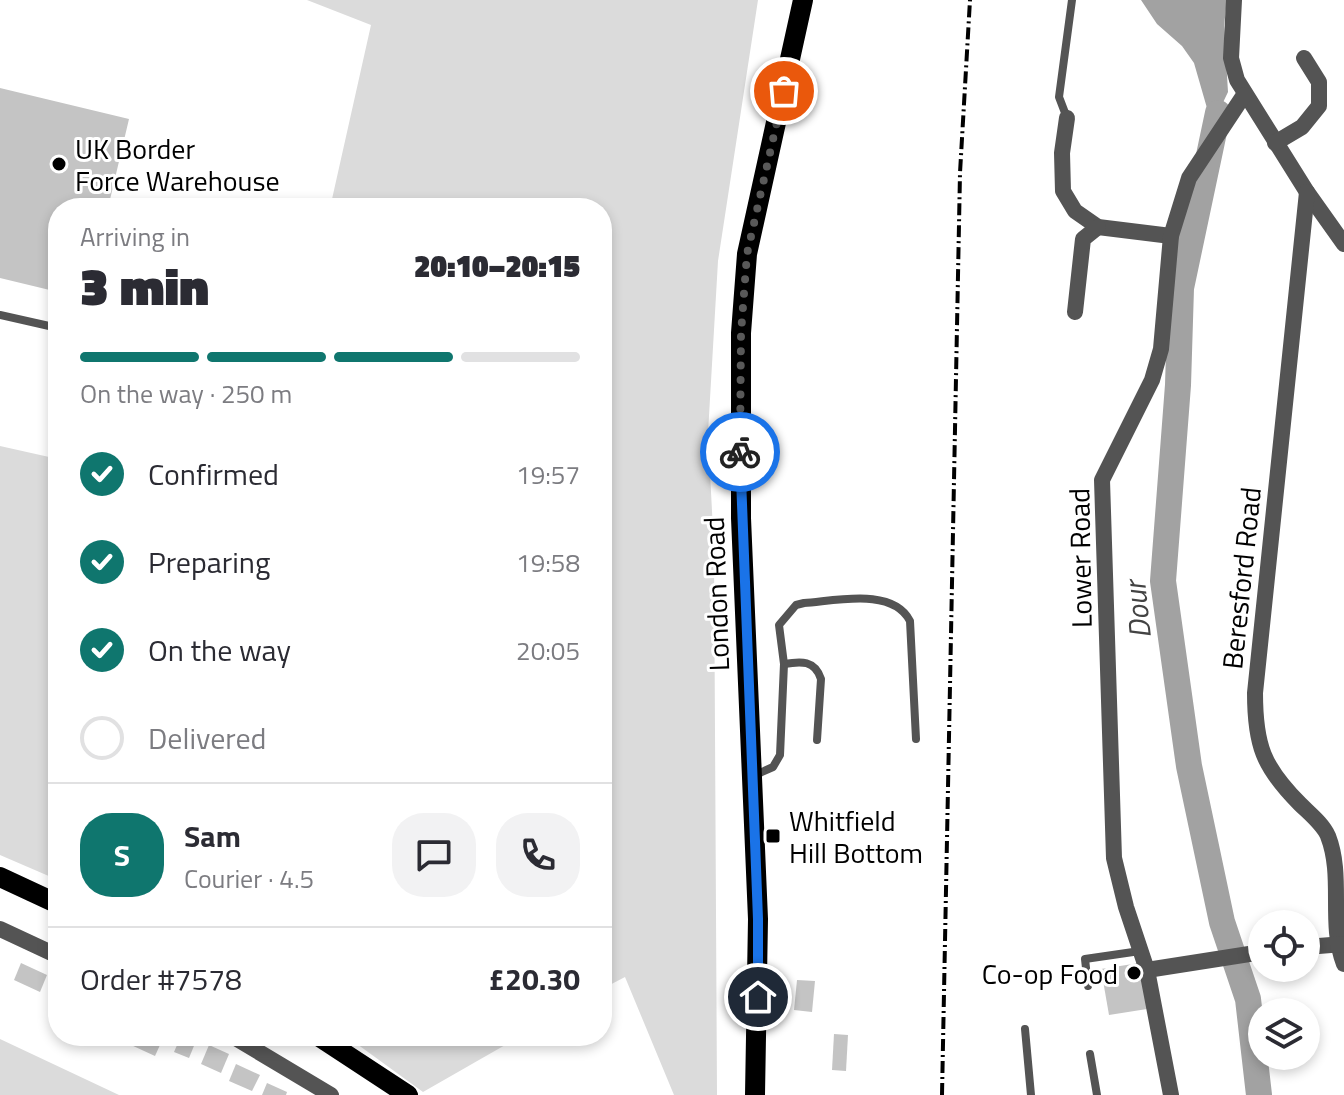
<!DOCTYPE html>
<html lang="en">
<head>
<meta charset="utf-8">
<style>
  :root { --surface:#fff; --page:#f2f2f3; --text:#2b2b33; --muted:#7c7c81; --line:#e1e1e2; --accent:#0f766e }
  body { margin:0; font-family:"Titillium Web",sans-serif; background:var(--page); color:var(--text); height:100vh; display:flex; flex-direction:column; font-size:30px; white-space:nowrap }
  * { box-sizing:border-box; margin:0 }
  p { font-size:26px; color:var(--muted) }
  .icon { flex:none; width:44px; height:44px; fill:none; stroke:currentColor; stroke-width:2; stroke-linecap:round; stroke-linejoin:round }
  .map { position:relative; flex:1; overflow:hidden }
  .side { position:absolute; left:48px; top:198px; width:564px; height:848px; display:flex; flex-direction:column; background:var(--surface); border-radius:32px; box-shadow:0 4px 12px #0003 }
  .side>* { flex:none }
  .controls { position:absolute; left:1248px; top:910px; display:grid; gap:16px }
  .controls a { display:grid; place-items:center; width:72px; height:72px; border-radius:50%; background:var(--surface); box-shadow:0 4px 12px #0003; font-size:40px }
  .pin { position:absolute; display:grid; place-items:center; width:68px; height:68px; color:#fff; margin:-34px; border:4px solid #fff; border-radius:50%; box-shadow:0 2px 8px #0007 }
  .courier { position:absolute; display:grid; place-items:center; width:80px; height:80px; margin:-40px; border:6px solid #1a73e8; border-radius:50%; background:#fff; color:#222; box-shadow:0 2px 10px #0007 }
  .summary em { font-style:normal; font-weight:800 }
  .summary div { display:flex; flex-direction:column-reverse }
  .summary { display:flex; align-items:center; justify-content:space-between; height:136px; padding:0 32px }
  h1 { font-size:52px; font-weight:800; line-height:60px }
  .bar { display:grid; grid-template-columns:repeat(4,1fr); gap:12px 8px; align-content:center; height:96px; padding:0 32px }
  .bar i { height:10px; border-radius:6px; background:var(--line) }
  .bar .active { background:var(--accent) }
  .bar p { grid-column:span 4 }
  .line { display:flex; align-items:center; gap:20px; padding:0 32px; border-top:2px solid var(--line) }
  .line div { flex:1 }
  .round { display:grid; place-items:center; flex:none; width:84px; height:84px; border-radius:32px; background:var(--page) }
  ol { padding:0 32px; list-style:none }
  li { display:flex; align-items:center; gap:24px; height:88px }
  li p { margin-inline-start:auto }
  li .icon { padding:8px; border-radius:50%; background:var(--accent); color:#fff; stroke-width:4 }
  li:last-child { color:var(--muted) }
  li i { width:44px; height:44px; border:4px solid var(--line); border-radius:50% }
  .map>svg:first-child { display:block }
  .green { fill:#dbdbdb }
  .water { fill:#a2a2a2 }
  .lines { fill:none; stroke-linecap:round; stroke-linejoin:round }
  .river { stroke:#a2a2a2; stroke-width:26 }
  .building { fill:#c4c4c4 }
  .service { stroke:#545454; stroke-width:8 }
  .minor { stroke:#545454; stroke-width:16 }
  .primary { stroke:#000; stroke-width:20 }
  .rail { stroke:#000; stroke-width:4; stroke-dasharray:12 4 2 4; stroke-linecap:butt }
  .done { stroke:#595959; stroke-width:8; stroke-dasharray:0 14.4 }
  .route { stroke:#1a73e8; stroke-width:10 }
  .poi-dot { fill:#000; stroke:#fff; stroke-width:3 }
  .labels { text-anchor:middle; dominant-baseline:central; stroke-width:6; stroke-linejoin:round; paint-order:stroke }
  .poi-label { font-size:28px; fill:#000; stroke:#fff; text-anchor:start }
  .street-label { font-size:28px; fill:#000; stroke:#fff }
  .water-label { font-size:30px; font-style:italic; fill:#434343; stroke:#fff }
</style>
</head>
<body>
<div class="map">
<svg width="1344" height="1095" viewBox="0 0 1344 1095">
  <rect width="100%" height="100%" fill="#fff"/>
  <g class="green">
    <path d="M307 0H758L718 261 708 433 714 550 717 1095H674L625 977 602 989V208H330L371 25Z"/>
    <path d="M0 446 58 459V880L0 855Z"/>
    <path d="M346 1036H521L423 1092Z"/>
    <path d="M0 1039 119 1095H0Z"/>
  </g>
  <path class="water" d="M1141 0H1227L1224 26 1228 92 1218 113 1209 115 1194 63 1182 46 1157 24Z"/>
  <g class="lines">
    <path class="river" d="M1218 113 1181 288 1178 385 1163 581 1189 766 1222 922 1248 999 1259 1095"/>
  </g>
  <g class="building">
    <path d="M0 88 129 119 108 208H58V292L0 278Z"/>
    <path d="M21 963 47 975 40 992 14 980Z"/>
    <path d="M1139 963 1147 1009 1109 1015 1101 969Z"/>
    <path d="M797 980 815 981 812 1012 794 1010Z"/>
    <path d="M834 1034 848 1035 846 1071 832 1070Z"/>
    <path d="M135 1036H164L155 1056 131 1045Z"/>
    <path d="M181 1036 196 1041 189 1058 174 1052Z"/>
    <path d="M209 1045 229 1054 221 1073 201 1064Z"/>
    <path d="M236 1064 260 1075 252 1091 229 1081Z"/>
    <path d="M267 1083 287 1092 286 1095H262Z"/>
  </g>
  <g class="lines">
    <g class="service">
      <path d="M1067 118 1059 97 1072 0"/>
      <path d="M0 315 58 328"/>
      <path d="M784 664C801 661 815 660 821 679L817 740"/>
      <path d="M753 776 773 767 780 755 784 664 779 625 796 605 804 603C835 601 893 587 910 621L916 739"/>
      <path d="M1088 986 1085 959 1140 951"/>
      <path d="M1025 1029 1031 1095"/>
      <path d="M1090 1054 1097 1095"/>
    </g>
    <g class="minor">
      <path d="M1234 0 1231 58 1237 80 1307 192 1344 244"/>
      <path d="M1067 118 1062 153 1063 191 1075 211 1098 227 1171 236"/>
      <path d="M1275 143 1302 127 1319 106V82L1304 58"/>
      <path d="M1307 192 1255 693C1255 745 1263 767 1300 804 1309 813 1323 824 1328 836 1344 877 1328 923 1344 964"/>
      <path d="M1075 312 1083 239 1098 227"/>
      <path d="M0 929 58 956"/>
      <path d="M1306 947 1344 944"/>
      <path d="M1147 970 1262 952"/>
      <path d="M232 1036 331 1095"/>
      <path d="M1171 1095 1147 970 1126 907 1114 858 1102 480 1152 380 1161 349 1171 236 1189 178 1244 95"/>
    </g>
    <g class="primary">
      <path d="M0 877 58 904"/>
      <path d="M318 1036 408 1095"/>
      <path d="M755 1095 758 919 741 518V333L747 254 803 0"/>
    </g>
    <path class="rail" d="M942 1095 960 173 970 0"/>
  </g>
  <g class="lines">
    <path class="done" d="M740 452 741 333 747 254 784 91"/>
    <path class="route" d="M740 452 758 919V997"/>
  </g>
  <g class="poi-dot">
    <circle cx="59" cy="164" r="8"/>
    <rect x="765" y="828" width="16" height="16" rx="4"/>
    <circle cx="1134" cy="973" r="8"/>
  </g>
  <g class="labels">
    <g class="poi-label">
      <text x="75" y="148">UK Border<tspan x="75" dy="32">Force Warehouse</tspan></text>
      <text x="789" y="820">Whitfield<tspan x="789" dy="32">Hill Bottom</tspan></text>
      <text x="1118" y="973" text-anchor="end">Co-op Food</text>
    </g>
    <g class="street-label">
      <text transform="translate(1080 558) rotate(-91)">Lower Road</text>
      <text transform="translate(1241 578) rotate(-84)">Beresford Road</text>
      <text transform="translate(716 594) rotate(-92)">London Road</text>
    </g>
    <g class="water-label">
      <text transform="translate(1137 610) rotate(-96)">Dour</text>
    </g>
  </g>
</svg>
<div class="controls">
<a><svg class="icon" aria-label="locate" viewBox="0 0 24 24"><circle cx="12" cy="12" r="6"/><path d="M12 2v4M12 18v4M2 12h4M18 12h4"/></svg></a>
<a><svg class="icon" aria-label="layers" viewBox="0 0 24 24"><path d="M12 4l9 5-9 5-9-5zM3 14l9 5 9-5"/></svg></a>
</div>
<div class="pin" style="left:784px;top:91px;background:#ea580c"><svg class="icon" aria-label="bag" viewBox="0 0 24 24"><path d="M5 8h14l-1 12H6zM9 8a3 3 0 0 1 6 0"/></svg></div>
<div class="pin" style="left:758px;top:997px;background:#1f2937"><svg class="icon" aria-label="home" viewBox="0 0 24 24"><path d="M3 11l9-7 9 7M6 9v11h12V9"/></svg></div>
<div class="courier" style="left:740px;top:452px"><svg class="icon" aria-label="bike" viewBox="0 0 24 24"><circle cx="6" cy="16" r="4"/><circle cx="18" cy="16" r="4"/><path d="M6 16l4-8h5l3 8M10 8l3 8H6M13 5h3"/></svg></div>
<section class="side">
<div class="summary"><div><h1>3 min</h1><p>Arriving in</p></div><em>20:10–20:15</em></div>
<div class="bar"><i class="active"></i><i class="active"></i><i class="active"></i><i></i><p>On the way · 250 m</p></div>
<ol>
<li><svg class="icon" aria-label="check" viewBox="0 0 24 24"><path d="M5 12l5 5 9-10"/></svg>Confirmed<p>19:57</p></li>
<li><svg class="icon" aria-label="check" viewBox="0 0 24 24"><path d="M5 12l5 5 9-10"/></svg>Preparing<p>19:58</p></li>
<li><svg class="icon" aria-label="check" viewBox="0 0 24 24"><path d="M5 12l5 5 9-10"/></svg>On the way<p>20:05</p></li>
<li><i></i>Delivered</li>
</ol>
<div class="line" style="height:144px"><b class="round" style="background:var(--accent);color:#fff">S</b><div><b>Sam</b><p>Courier · 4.5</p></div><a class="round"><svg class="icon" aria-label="chat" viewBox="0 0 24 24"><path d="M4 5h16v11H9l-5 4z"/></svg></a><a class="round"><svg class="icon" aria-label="phone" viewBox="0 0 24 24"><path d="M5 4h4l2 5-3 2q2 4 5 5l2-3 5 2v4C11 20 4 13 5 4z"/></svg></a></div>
<div class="line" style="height:104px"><div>Order #7578</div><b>£20.30</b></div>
</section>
</div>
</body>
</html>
